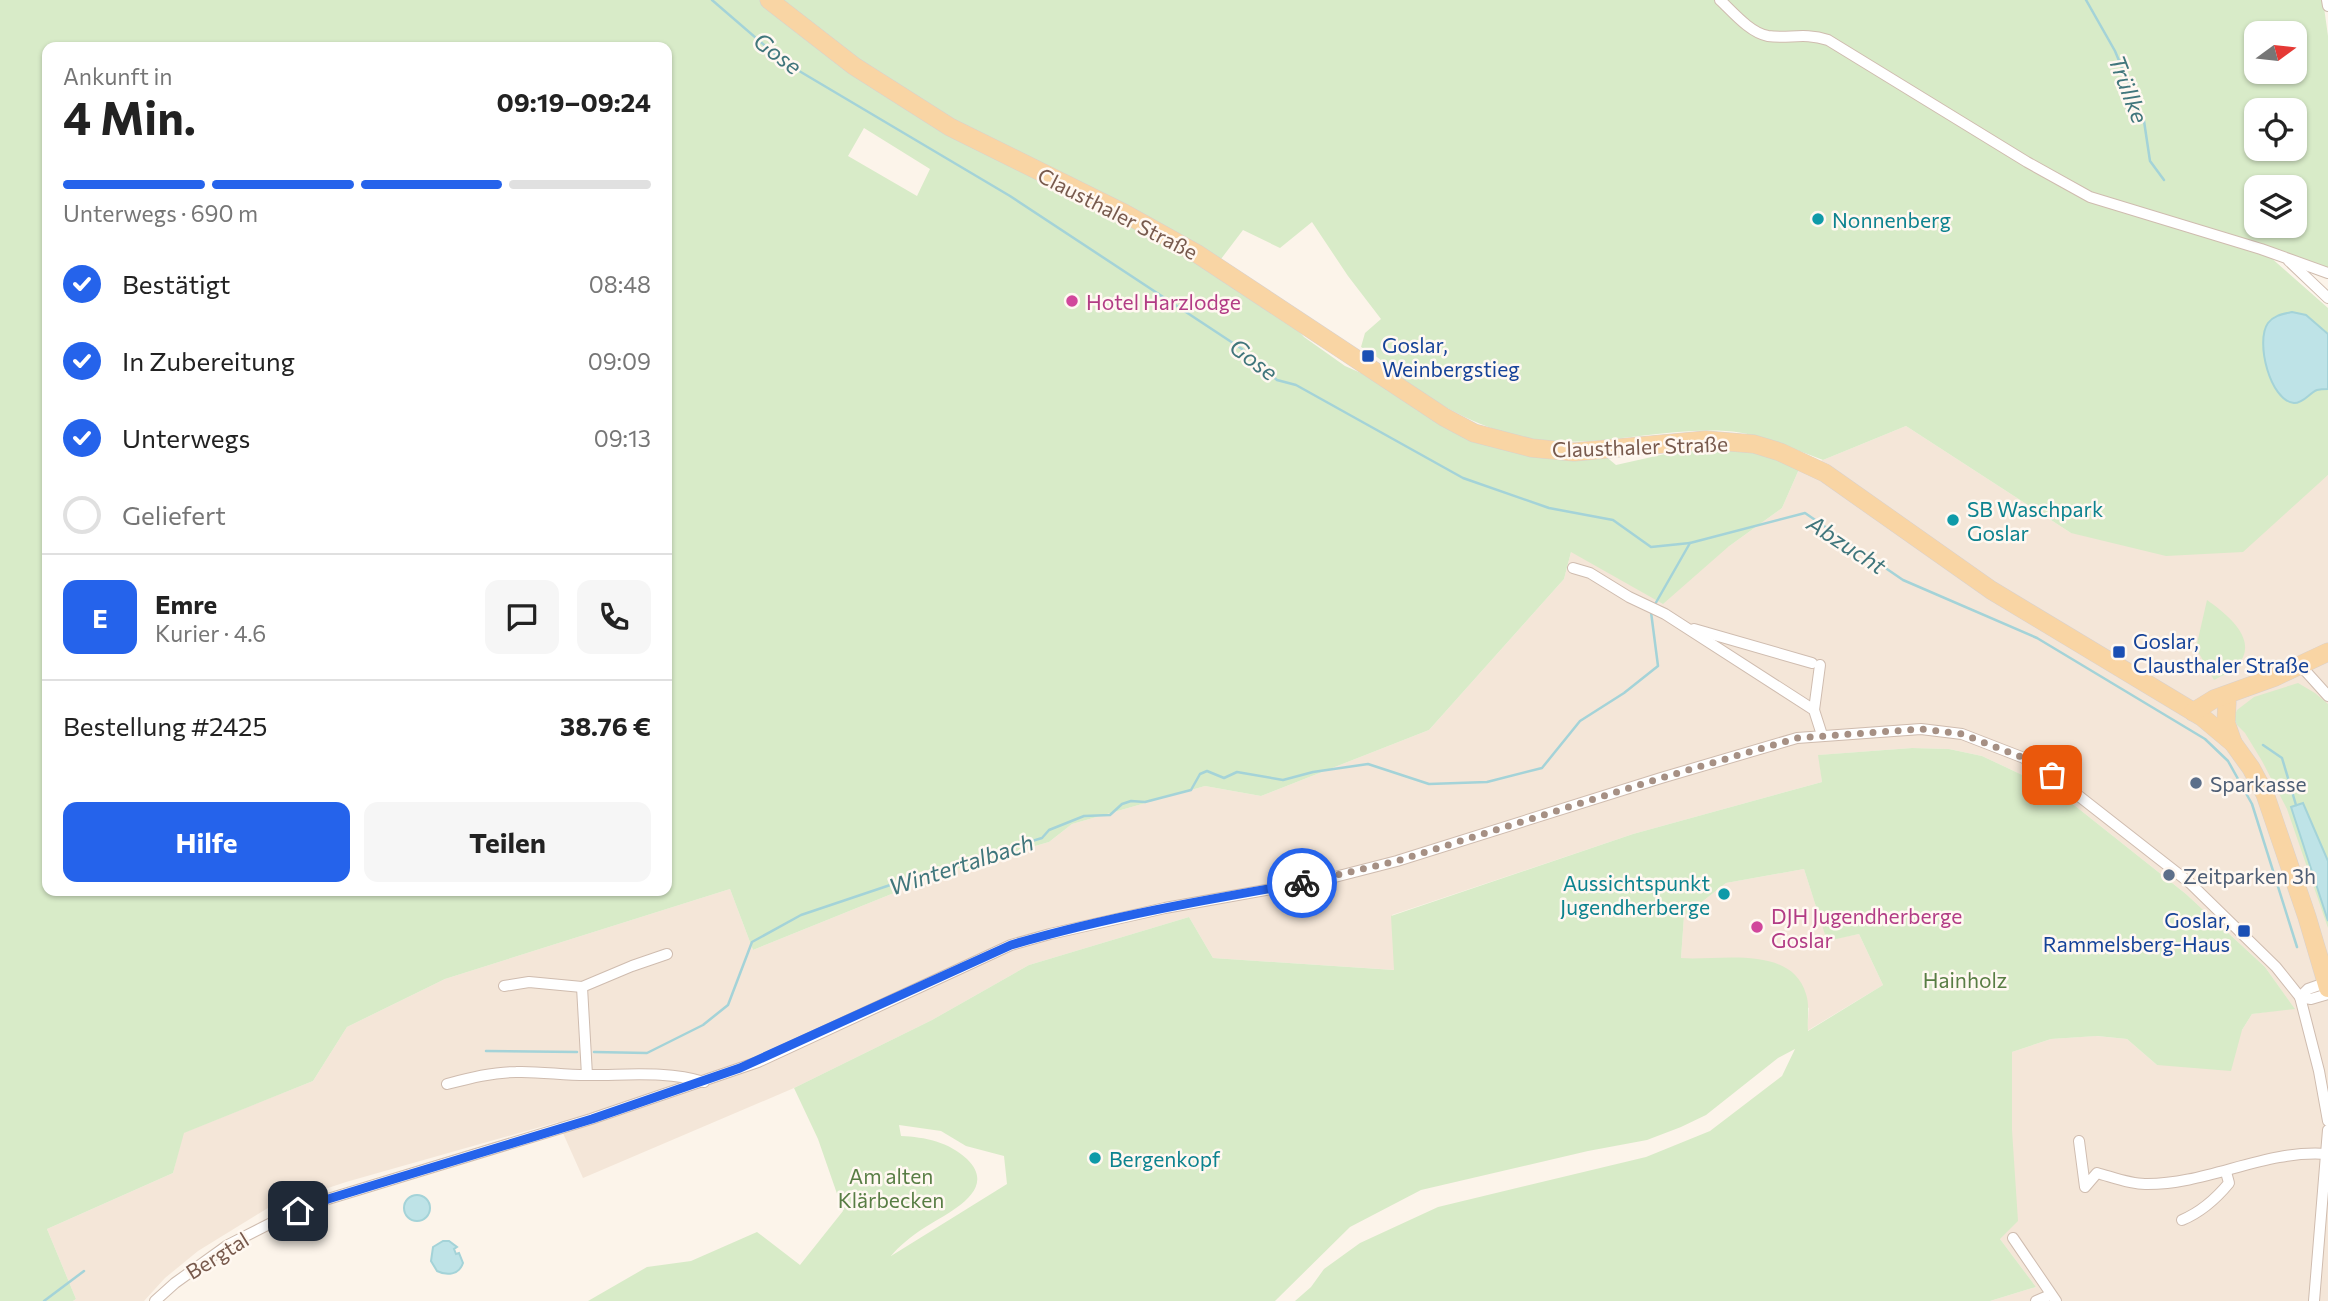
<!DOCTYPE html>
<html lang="de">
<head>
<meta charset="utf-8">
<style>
  :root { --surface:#fff; --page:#f6f6f6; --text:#222; --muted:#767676; --line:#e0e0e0; --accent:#2563eb }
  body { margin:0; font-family:Commissioner,sans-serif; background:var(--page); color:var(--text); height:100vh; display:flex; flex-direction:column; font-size:26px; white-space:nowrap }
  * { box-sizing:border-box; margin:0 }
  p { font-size:23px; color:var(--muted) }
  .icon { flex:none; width:38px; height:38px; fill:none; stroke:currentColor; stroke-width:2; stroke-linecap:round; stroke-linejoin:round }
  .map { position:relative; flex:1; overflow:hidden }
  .panel { position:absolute; left:42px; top:42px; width:630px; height:854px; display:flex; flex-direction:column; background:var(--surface); border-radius:14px; box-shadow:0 2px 5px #0004 }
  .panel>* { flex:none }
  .needle { width:46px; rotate:75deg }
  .tools { position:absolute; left:2244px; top:21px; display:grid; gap:14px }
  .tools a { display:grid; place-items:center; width:63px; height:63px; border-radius:14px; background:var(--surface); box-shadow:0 2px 5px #0004; font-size:35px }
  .pin { position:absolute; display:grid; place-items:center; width:60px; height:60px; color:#fff; margin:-30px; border-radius:14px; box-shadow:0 4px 10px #0006 }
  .courier { position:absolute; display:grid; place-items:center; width:70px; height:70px; margin:-35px; border:5px solid #2563eb; border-radius:50%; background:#fff; color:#222; box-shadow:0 2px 9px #0007 }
  .headline em { font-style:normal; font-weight:700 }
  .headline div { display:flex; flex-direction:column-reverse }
  .headline { display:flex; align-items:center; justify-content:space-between; height:119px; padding:0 21px }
  h1 { font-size:46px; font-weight:700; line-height:52px }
  .bar { display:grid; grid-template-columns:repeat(4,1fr); gap:10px 7px; align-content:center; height:84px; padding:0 21px }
  .bar i { height:9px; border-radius:5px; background:var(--line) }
  .bar .on { background:var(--accent) }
  .bar p { grid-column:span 4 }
  .line { display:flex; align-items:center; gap:18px; padding:0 21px; border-top:2px solid var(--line) }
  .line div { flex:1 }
  .round { display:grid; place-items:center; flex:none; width:74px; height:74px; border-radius:14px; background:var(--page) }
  ol { padding:0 21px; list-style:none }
  li { display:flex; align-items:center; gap:21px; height:77px }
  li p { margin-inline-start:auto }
  li .icon { padding:7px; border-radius:50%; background:var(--accent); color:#fff; stroke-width:4 }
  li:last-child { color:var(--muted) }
  li i { width:38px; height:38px; border:4px solid var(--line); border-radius:50% }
  .button { display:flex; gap:14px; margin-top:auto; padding:14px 21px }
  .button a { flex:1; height:80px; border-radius:14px; background:var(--accent); color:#fff; font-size:28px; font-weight:700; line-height:80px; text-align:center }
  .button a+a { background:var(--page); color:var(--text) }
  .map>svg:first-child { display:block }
  .residential { fill:#f4e6d8 }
  .green { fill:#d8ebc8; fill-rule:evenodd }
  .water { fill:#bee3e7; stroke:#a4d3d8; stroke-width:2 }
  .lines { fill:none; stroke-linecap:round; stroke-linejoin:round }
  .stream { stroke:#a4d3d8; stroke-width:2.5 }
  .street-casing { stroke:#cfbcaf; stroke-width:12 }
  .primary-casing { stroke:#d9d1cd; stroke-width:19 }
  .street { stroke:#fff; stroke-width:10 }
  .primary { stroke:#f9d5a4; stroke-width:18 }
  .done { stroke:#a69084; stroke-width:7; stroke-dasharray:0 12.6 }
  .route { stroke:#2563eb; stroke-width:9 }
  .culture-dot { fill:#0f9aa8; stroke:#fff8f1; stroke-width:2.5 }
  .hotel-dot { fill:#d1479c; stroke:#fff8f1; stroke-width:2.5 }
  .transit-dot { fill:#1a4fb4; stroke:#fff8f1; stroke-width:2.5 }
  .service-dot { fill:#5c6f8a; stroke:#fff8f1; stroke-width:2.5 }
  .labels { text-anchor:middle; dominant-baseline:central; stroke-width:5; stroke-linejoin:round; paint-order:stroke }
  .street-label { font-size:21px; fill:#785a4d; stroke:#fff8f1 }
  .culture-label { font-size:21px; fill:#0d838f; stroke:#fff8f1; text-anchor:start }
  .hotel-label { font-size:21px; fill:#b23c85; stroke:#fff8f1; text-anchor:start }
  .transit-label { font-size:21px; fill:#164399; stroke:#fff8f1; text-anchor:start }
  .service-label { font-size:21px; fill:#4e5e75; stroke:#fff8f1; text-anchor:start }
  .park-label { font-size:21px; fill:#587d44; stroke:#fff8f1 }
  .water-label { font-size:23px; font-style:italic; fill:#40767c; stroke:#fff8f1 }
</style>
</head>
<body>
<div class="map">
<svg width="2328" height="1301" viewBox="0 0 2328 1301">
  <rect width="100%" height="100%" fill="#fcf4ea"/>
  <g class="residential">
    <path d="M1906 426 2071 533 2319 482 2328 475V1301H1990L2036 1287 2000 1239 2012 1130V1052L2051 1039 2096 1036 2127 1039 2157 1065 2242 1030 2252 1014 2294 1008 2265 967 2186 894 2074 805 2046 786 1982 756 1949 749 1912 748 1819 755 1822 782 1633 834 1392 915 1395 970 1213 958 1189 917 1029 965 932 1020 794 1088 583 1178 558 1122 346 1182 268 1208 198 1251 165 1278 144 1301H73L76 1299 47 1229 173 1173 183 1133 313 1081 347 1027 445 979 730 889 753 950 946 872 1049 842 1072 824 1205 786 1261 796 1429 730 1564 579 1571 552 1728 547 1782 508 1800 467 1823 460Z"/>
    <path d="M1804 869 1827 940 1859 934 1883 985 1807 1031 1809 1008 1681 958 1684 916 1726 883Z"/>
  </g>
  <g class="green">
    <path d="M0 0H760L810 41 1121 218 1287 318 1304 337 1345 366 1370 377 1441 422 1604 455 1616 465 1665 454 1675 449 1706 447 1765 453 1800 467 1782 508 1728 547 1663 604 1571 552 1564 579 1429 730 1261 796 1205 786 1072 824 1049 842 946 872 753 950 730 889 445 979 347 1027 313 1081 184 1133 173 1173 47 1229 76 1299 73 1301H0ZM47 47H667V891H47ZM864 128 930 169 917 196 848 156Z"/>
    <path d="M781 0H2323L2328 36V269L2269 256 2328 308V475L2243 552 2166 556 2071 533 1906 426 1823 460C1792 449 1759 433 1726 431 1662 427 1597 449 1533 439 1487 431 1445 410 1407 382 1391 370 1379 356 1361 347L1365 333 1381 319 1348 276 1312 222 1280 248 1243 230 1221 259 1041 167 895 87ZM2256 33H2294V72H2256ZM2256 110H2294V149H2256ZM2256 187H2294V226H2256Z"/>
    <path d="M2207 600C2224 612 2257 637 2241 661 2235 671 2223 675 2214 680L2196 648Z"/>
    <path d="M2298 683 2315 693 2328 704V928L2287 809 2262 761 2245 733 2237 725 2234 718 2237 710 2254 697Z"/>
    <path d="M1912 748 1949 749 1982 756 2046 786 2074 805 2186 894 2265 967 2295 1009 2252 1014 2242 1030 2231 1071 2157 1065 2127 1039 2097 1036 2051 1039 2012 1052V1130L2018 1221 2000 1239 2036 1287 1990 1301H1295L1311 1287 1324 1269 1360 1243 1438 1207 1646 1157 1710 1131 1782 1076 1795 1049 1778 1058 1706 1115 1681 1127 1647 1140 1588 1151 1421 1190 1350 1227 1275 1301H588L647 1267 691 1261 757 1232 800 1265 843 1211 818 1139 794 1088 932 1020 1029 965 1189 917 1213 958 1394 970 1391 916 1633 834 1822 782 1818 755ZM1804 869 1827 941 1859 934 1883 985 1808 1031C1807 1019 1810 1006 1806 994 1791 944 1719 961 1681 958L1684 916 1726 883ZM899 1125 941 1131 966 1146 1004 1156 1007 1184 891 1256C898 1247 913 1235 924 1228 945 1214 1000 1191 967 1159 949 1142 925 1137 901 1136Z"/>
  </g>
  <g class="water">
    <path d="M2292 312 2306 315 2328 334V389C2324 389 2321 389 2317 390 2309 393 2304 403 2294 403 2270 401 2255 341 2268 323 2274 315 2283 314 2292 312Z"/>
    <path d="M2303 803 2328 861V921L2291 807Z"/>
    <circle cx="417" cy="1208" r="13"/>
    <path d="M443 1241H449L457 1247 454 1249 456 1254 459 1253 463 1263C459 1275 447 1276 437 1271L431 1261 433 1247Z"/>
  </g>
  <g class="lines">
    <g class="stream">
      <path d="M712 0 784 62 1010 196 1242 349 1277 380 1296 385 1463 478 1549 508 1613 520 1651 547 1690 543"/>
      <path d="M2086 0 2115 51 2144 121 2150 161 2164 180"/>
      <path d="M1654 606 1690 543 1805 513 1903 580 2037 638 2205 739 2228 761 2252 804 2297 947"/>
      <path d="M2263 745 2282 758 2296 805"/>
      <path d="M486 1051 577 1052"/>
      <path d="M594 1052 647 1053 703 1025 728 1005 752 942 801 915 911 878 1042 838 1049 830 1084 816 1110 815 1122 804 1131 801 1145 802 1191 790 1200 774 1207 771 1224 778 1237 772 1283 780 1313 772 1368 764 1429 784 1487 782 1542 768 1580 721 1624 693 1658 666 1651 612"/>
      <path d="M44 1301 84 1271"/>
    </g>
    <defs>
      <g id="street">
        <path d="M1720 0C1732 11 1750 33 1768 36 1789 39 1804 32 1828 40L2027 162 2090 197 2261 249 2328 273"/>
        <path d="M2327 0 2328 6"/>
        <path d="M2289 261 2328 298"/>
        <path d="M1573 568 1590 573 1629 597 1665 614 1814 710 1822 735"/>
        <path d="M1694 629 1812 663"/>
        <path d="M2301 666 2328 696"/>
        <path d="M1814 710 1820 665"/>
        <path d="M504 986 529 982 582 987"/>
        <path d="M2300 997 2308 989 2328 982"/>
        <path d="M2300 997 2311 999 2328 994"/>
        <path d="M587 1075 582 987 632 966 667 954"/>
        <path d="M447 1084C470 1078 493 1072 516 1072 541 1071 567 1076 592 1075 629 1075 668 1071 704 1082"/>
        <path d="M2079 1141 2085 1187 2097 1173C2112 1177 2129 1184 2145 1184 2207 1185 2265 1149 2327 1154"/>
        <path d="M2182 1220C2201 1212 2215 1200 2229 1183L2226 1172"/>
        <path d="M2013 1238 2056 1301"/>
        <path d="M155 1301 175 1283 228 1245 283 1217 328 1199 591 1119 758 1062 1011 945 1050 934 1165 908 1327 879 1397 861 1661 778 1797 738 1921 729 1962 734 2024 758 2052 775 2190 883 2276 967 2300 997 2319 1071 2328 1121"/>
        <path d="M2036 1301 2050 1295"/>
        <path d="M2314 1301 2328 1130"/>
      </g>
      <g id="primary">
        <path d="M769 0 854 66 950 127 1124 213 1196 253 1444 417 1474 433 1532 448 1574 452 1706 440 1754 444 1780 452 1825 473 1991 590 2202 717 2233 743 2251 768 2265 794 2307 917 2328 988"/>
        <path d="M2227 702 2226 723 2233 743"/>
        <path d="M2193 712 2214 699 2275 677 2328 652"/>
      </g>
    </defs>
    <use href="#street" class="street-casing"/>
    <use href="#primary" class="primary-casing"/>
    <use href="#street" class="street"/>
    <use href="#primary" class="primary"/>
  </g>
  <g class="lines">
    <path class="done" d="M1302 883 1397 861 1661 778 1797 738 1921 729 1962 734 2024 758 2052 775"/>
    <path class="route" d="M298 1211 328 1199 592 1119 740 1068 1011 945C1106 917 1204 900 1302 883"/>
  </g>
  <g class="culture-dot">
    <circle cx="1818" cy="219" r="7"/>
    <circle cx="1953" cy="520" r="7"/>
    <circle cx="1724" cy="894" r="7"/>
    <circle cx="1095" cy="1158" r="7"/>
  </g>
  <g class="hotel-dot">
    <circle cx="1072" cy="301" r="7"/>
    <circle cx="1757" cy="927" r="7"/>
  </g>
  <g class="transit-dot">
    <rect x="1361" y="349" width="14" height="14" rx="3.5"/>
    <rect x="2112" y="645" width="14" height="14" rx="3.5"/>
    <rect x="2237" y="924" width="14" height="14" rx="3.5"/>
  </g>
  <g class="service-dot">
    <circle cx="2196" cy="783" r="7"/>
    <circle cx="2169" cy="875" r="7"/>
  </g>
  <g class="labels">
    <g class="street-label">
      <text transform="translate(1118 213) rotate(27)">Clausthaler Straße</text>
      <text transform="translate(1640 446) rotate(-2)">Clausthaler Straße</text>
      <text transform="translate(217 1255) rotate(-32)">Bergtal</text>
    </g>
    <g class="culture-label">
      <text x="1832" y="219">Nonnenberg</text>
      <text x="1967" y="508">SB Waschpark<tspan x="1967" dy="24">Goslar</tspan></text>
      <text x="1710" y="882" text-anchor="end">Aussichtspunkt<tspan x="1710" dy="24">Jugendherberge</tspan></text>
      <text x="1109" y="1158">Bergenkopf</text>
    </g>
    <g class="hotel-label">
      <text x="1086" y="301">Hotel Harzlodge</text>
      <text x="1771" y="915">DJH Jugendherberge<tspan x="1771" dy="24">Goslar</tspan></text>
    </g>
    <g class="transit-label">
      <text x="1382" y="344">Goslar,<tspan x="1382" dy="24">Weinbergstieg</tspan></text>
      <text x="2133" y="640">Goslar,<tspan x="2133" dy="24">Clausthaler Straße</tspan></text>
      <text x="2230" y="919" text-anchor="end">Goslar,<tspan x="2230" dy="24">Rammelsberg-Haus</tspan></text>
    </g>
    <g class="service-label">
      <text x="2210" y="783">Sparkasse</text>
      <text x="2183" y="875">Zeitparken 3h</text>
    </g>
    <g class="park-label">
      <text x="1965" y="979">Hainholz</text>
      <text x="891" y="1175">Am alten<tspan x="891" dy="24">Klärbecken</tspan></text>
    </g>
    <g class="water-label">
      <text transform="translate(778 53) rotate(37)">Gose</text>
      <text transform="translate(2129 89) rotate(69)">Trüllke</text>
      <text transform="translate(1254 359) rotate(37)">Gose</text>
      <text transform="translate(1847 544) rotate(33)">Abzucht</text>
      <text transform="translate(961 864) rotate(-18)">Wintertalbach</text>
    </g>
  </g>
</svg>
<div class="tools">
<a><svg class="needle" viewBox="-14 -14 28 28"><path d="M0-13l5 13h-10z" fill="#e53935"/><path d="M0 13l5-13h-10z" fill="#767676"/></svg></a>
<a><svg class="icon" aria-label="locate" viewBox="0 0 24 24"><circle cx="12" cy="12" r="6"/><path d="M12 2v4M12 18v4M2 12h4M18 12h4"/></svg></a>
<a><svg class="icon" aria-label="layers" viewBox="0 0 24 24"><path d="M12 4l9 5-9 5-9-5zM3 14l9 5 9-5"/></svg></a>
</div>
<div class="pin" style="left:2052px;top:775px;background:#ea580c"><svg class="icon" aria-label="bag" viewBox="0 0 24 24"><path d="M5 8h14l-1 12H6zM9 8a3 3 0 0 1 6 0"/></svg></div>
<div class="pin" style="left:298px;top:1211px;background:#1f2937"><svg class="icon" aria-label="home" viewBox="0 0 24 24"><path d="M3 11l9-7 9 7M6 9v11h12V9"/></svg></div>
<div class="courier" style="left:1302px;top:883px"><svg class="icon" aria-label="bike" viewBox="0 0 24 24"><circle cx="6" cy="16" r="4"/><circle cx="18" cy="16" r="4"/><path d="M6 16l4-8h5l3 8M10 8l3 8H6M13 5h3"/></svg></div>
<section class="panel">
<div class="headline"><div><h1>4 Min.</h1><p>Ankunft in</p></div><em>09:19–09:24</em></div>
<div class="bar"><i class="on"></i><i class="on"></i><i class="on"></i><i></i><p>Unterwegs · 690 m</p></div>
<ol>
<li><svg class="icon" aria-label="check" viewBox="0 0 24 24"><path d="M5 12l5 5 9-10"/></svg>Bestätigt<p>08:48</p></li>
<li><svg class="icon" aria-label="check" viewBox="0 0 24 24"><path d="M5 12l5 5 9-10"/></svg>In Zubereitung<p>09:09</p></li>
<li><svg class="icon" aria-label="check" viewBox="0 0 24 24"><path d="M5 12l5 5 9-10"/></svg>Unterwegs<p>09:13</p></li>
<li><i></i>Geliefert</li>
</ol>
<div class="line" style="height:126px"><b class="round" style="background:var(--accent);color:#fff">E</b><div><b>Emre</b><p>Kurier · 4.6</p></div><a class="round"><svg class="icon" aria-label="chat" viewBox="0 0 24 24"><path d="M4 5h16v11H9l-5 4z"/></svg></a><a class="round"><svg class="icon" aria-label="phone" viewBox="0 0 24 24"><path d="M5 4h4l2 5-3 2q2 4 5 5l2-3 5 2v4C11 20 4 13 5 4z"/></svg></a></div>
<div class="line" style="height:91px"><div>Bestellung #2425</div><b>38.76 €</b></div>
<div class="button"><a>Hilfe</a><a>Teilen</a></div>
</section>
</div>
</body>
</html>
